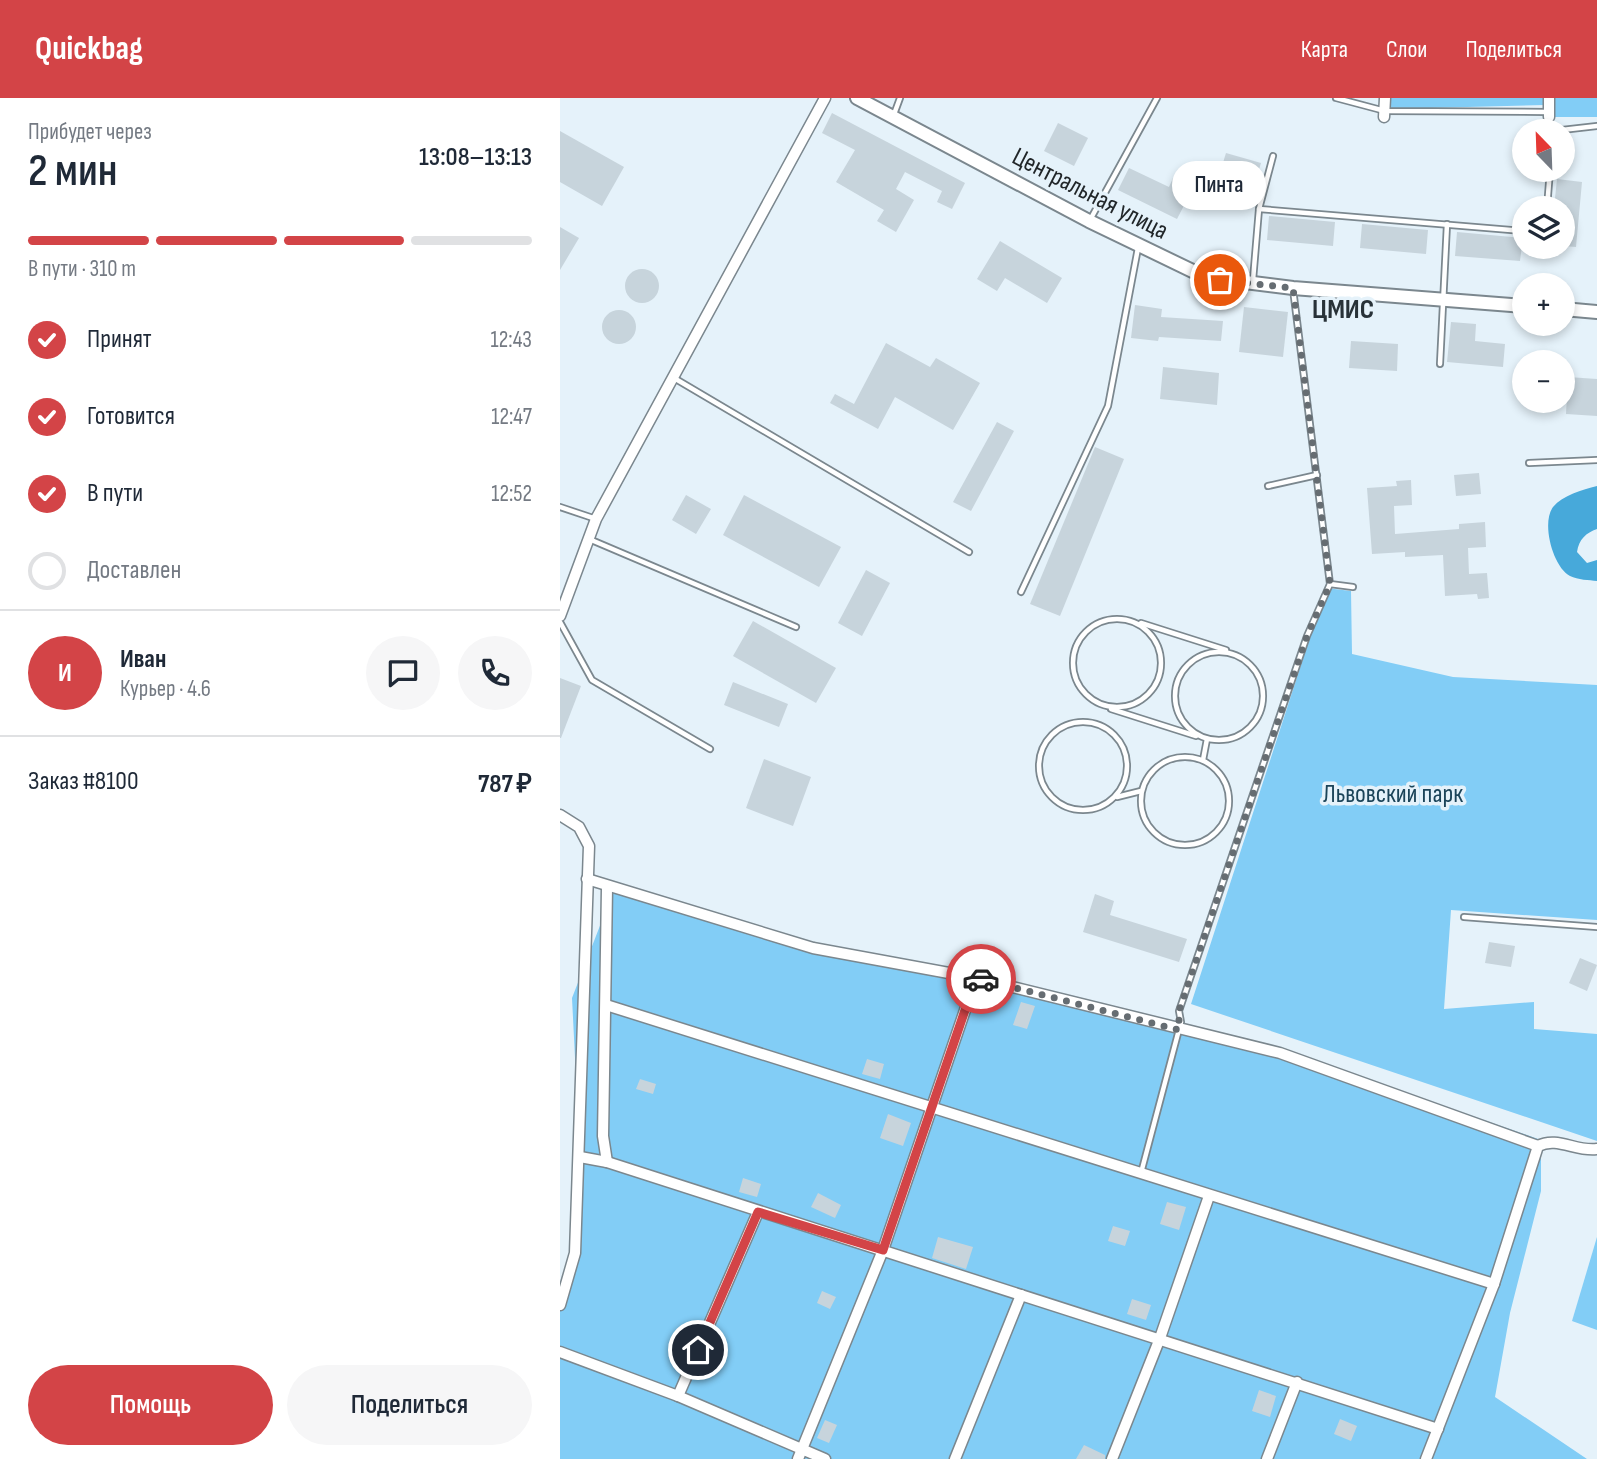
<!DOCTYPE html>
<html lang="ru">
<head>
<meta charset="utf-8">
<style>
  :root { --surface:#fff; --page:#f6f6f7; --text:#1f2937; --muted:#747a83; --line:#e0e1e3; --accent:#d34447 }
  body { margin:0; font-family:"Sofia Sans Condensed",sans-serif; background:var(--page); color:var(--text); height:100vh; display:flex; flex-direction:column; font-size:26px; white-space:nowrap }
  * { box-sizing:border-box; margin:0 }
  p { font-size:23px; color:var(--muted) }
  .icon { flex:none; width:38px; height:38px; fill:none; stroke:currentColor; stroke-width:2; stroke-linecap:round; stroke-linejoin:round }
  .map { position:relative; flex:1; overflow:hidden }
  .sheet { display:flex; flex-direction:column; background:var(--surface); width:560px }
  .sheet>* { flex:none }
  .needle { width:46px; rotate:337deg }
  .controls { position:absolute; left:952px; top:21px; display:grid; gap:14px }
  .controls a { display:grid; place-items:center; width:63px; height:63px; border-radius:50%; background:var(--surface); box-shadow:0 4px 10px #0003; font-size:35px }
  .pin { position:absolute; display:grid; place-items:center; width:60px; height:60px; color:#fff; margin:-30px; border:4px solid #fff; border-radius:50%; box-shadow:0 2px 7px #0007 }
  .courier { position:absolute; display:grid; place-items:center; width:70px; height:70px; margin:-35px; border:5px solid #d34447; border-radius:50%; background:#fff; color:#222; box-shadow:0 2px 9px #0007 }
  .bubble { position:absolute; height:49px; border-radius:24px; background:var(--surface); box-shadow:0 4px 10px #0003; font-size:23px; font-weight:600; line-height:49px; text-align:center }
  .overview em { font-style:normal; font-weight:600 }
  .overview div { display:flex; flex-direction:column-reverse }
  .overview { display:flex; align-items:center; justify-content:space-between; height:119px; padding:0 28px }
  h1 { font-size:46px; font-weight:600; line-height:52px }
  .bar { display:grid; grid-template-columns:repeat(4,1fr); gap:10px 7px; align-content:center; height:84px; padding:0 28px }
  .bar i { height:9px; border-radius:5px; background:var(--line) }
  .bar .selected { background:var(--accent) }
  .bar p { grid-column:span 4 }
  .line { display:flex; align-items:center; gap:18px; padding:0 28px; border-top:2px solid var(--line) }
  .line div { flex:1 }
  .round { display:grid; place-items:center; flex:none; width:74px; height:74px; border-radius:37px; background:var(--page) }
  ol { padding:0 28px; list-style:none }
  li { display:flex; align-items:center; gap:21px; height:77px }
  li p { margin-inline-start:auto }
  li .icon { padding:7px; border-radius:50%; background:var(--accent); color:#fff; stroke-width:4 }
  li:last-child { color:var(--muted) }
  li i { width:38px; height:38px; border:4px solid var(--line); border-radius:50% }
  .primary-button { display:flex; gap:14px; margin-top:auto; padding:14px 28px }
  .primary-button a { flex:1; height:80px; border-radius:42px; background:var(--accent); color:#fff; font-size:28px; font-weight:600; line-height:80px; text-align:center }
  .primary-button a+a { background:var(--page); color:var(--text) }
  header { display:flex; align-items:center; gap:42px; box-sizing:border-box; height:98px; padding:0 35px; background:var(--accent); color:#fff }
  header strong { font-size:33px }
  nav { display:flex; gap:38px; margin-inline-start:auto; font-size:24px }
  main { display:flex; flex:1; min-height:0 }
  .map>svg:first-child { display:block }
  .green { fill:#82cdf6 }
  .water { fill:#47a9da }
  .building { fill:#c7d4dc }
  .lines { fill:none; stroke-linecap:round; stroke-linejoin:round }
  .service-casing { stroke:#7b878e; stroke-width:8 }
  .minor-casing { stroke:#7b878e; stroke-width:13 }
  .tertiary-casing { stroke:#7b878e; stroke-width:16 }
  .service { stroke:#fff; stroke-width:4.5 }
  .minor { stroke:#fff; stroke-width:10 }
  .tertiary { stroke:#fff; stroke-width:12 }
  .done { stroke:#666d72; stroke-width:7; stroke-dasharray:0 12.6 }
  .route { stroke:#d34447; stroke-width:9 }
  .labels { text-anchor:middle; dominant-baseline:central; stroke-width:7; stroke-linejoin:round; paint-order:stroke }
  .street-label { font-size:26px; fill:#212629; stroke:#e5f2fa }
  .park-label { font-size:26px; fill:#1b4459; stroke:#e5f2fa }
  .neighbourhood-label { font-size:28px; font-weight:bold; fill:#283238; stroke:#e5f2fa }
</style>
</head>
<body>
<header>
<strong>Quickbag</strong>
<nav><a>Карта</a><a>Слои</a><a>Поделиться</a></nav>
</header>
<main>
<section class="sheet">
<div class="overview"><div><h1>2 мин</h1><p>Прибудет через</p></div><em>13:08–13:13</em></div>
<div class="bar"><i class="selected"></i><i class="selected"></i><i class="selected"></i><i></i><p>В пути · 310 m</p></div>
<ol>
<li><svg class="icon" aria-label="check" viewBox="0 0 24 24"><path d="M5 12l5 5 9-10"/></svg>Принят<p>12:43</p></li>
<li><svg class="icon" aria-label="check" viewBox="0 0 24 24"><path d="M5 12l5 5 9-10"/></svg>Готовится<p>12:47</p></li>
<li><svg class="icon" aria-label="check" viewBox="0 0 24 24"><path d="M5 12l5 5 9-10"/></svg>В пути<p>12:52</p></li>
<li><i></i>Доставлен</li>
</ol>
<div class="line" style="height:126px"><b class="round" style="background:var(--accent);color:#fff">И</b><div><b>Иван</b><p>Курьер · 4.6</p></div><a class="round"><svg class="icon" aria-label="chat" viewBox="0 0 24 24"><path d="M4 5h16v11H9l-5 4z"/></svg></a><a class="round"><svg class="icon" aria-label="phone" viewBox="0 0 24 24"><path d="M5 4h4l2 5-3 2q2 4 5 5l2-3 5 2v4C11 20 4 13 5 4z"/></svg></a></div>
<div class="line" style="height:91px"><div>Заказ #8100</div><b>787 ₽</b></div>
<div class="primary-button"><a>Помощь</a><a>Поделиться</a></div>
</section>
<div class="map">
<svg width="1037" height="1361" viewBox="0 0 1037 1361">
  <rect width="100%" height="100%" fill="#e5f2fa"/>
  <g class="green">
    <path d="M829 0H984V7L829 11Z"/>
    <rect x="992" y="0" width="45" height="19"/>
    <path d="M766 490 791 493 792 556 893 579 1037 587V822L891 812 884 911 974 904V931L1037 936V1043L631 906Z"/>
    <path d="M53 794 356 873 590 920 720 951 981 1042V1093L950 1215 935 1299 1027 1361H0V1209L19 1152 20 1059 12 900Z"/>
    <path d="M1037 1139V1232L1012 1223Z"/>
  </g>
  <path class="water" d="M1037 388V431C1026 435 1019 441 1017 454L1027 465 1037 462V483C1029 482 1018 482 1010 478 993 469 981 425 993 409 1003 397 1022 392 1037 388Z"/>
  <g class="building">
    <path d="M272 15 405 85 392 111 377 104 382 93 345 74 336 91 354 102 336 134 317 123 324 112 276 84 295 52 262 35Z"/>
    <path d="M498 25 528 40 514 68 484 53Z"/>
    <path d="M0 33 64 69 42 108 0 84Z"/>
    <path d="M666 55 701 65 693 91 658 81Z"/>
    <path d="M569 70 609 89 613 80 633 90 617 121 558 92Z"/>
    <path d="M997 81 1022 84 1016 149 1003 148V110H994Z"/>
    <path d="M709 118 775 124 773 148 707 142Z"/>
    <path d="M802 126 868 132 866 156 800 150Z"/>
    <path d="M0 129 19 140 0 172Z"/>
    <path d="M897 134 963 140 960 163 895 158Z"/>
    <path d="M440 143 502 180 487 205 445 180 437 193 417 181Z"/>
    <circle cx="82" cy="188" r="17"/>
    <path d="M575 207 602 211 601 219 663 223 661 243 599 239 598 243 571 240Z"/>
    <path d="M684 209 728 214 723 259 679 254Z"/>
    <circle cx="59" cy="229" r="17"/>
    <path d="M891 224 916 226 915 243 945 246 943 269 887 264Z"/>
    <path d="M791 243 838 246 837 273 789 270Z"/>
    <path d="M326 245 370 269 376 260 420 285 393 332 335 299 318 331 270 305 275 296 294 306Z"/>
    <path d="M603 269 659 275 657 307 600 301Z"/>
    <path d="M1008 279 1037 281V318L1006 316Z"/>
    <path d="M437 324 454 333 411 413 393 404Z"/>
    <path d="M535 349 564 361 500 518 470 506Z"/>
    <path d="M919 375 921 396 896 398 894 377Z"/>
    <path d="M851 382 852 407 834 408 835 436 899 431V426L925 424 926 449 908 450 909 476 927 475 929 500 918 501 917 496 885 498 883 457 845 459V454L812 456 807 390 837 388 836 383Z"/>
    <path d="M126 397 151 411 136 436 112 422Z"/>
    <path d="M184 397 281 449 259 489 163 437Z"/>
    <path d="M306 472 330 485 302 538 278 525Z"/>
    <path d="M193 523 276 570 256 605 173 558Z"/>
    <path d="M0 580 21 588 1 640H0Z"/>
    <path d="M173 584 228 606 219 629 164 607Z"/>
    <path d="M204 661 251 679 233 728 186 710Z"/>
    <path d="M535 796 554 803 550 817 627 841 619 864 523 834Z"/>
    <path d="M929 844 955 848 951 869 925 865Z"/>
    <path d="M1020 860 1037 867 1027 893 1009 885Z"/>
    <path d="M461 904 475 908 467 931 453 927Z"/>
    <path d="M307 961 324 966 320 981 302 976Z"/>
    <path d="M80 981 96 986 93 996 76 991Z"/>
    <path d="M328 1016 351 1025 343 1048 320 1040Z"/>
    <path d="M183 1080 201 1086 197 1099 179 1094Z"/>
    <path d="M258 1095 281 1107 275 1120 251 1109Z"/>
    <path d="M607 1104 626 1109 619 1132 600 1126Z"/>
    <path d="M553 1128 570 1133 565 1148 548 1143Z"/>
    <path d="M378 1139 413 1149 406 1171 372 1160Z"/>
    <path d="M262 1193 276 1199 270 1211 257 1205Z"/>
    <path d="M572 1201 591 1207 586 1222 567 1216Z"/>
    <path d="M699 1292 716 1298 710 1319 692 1313Z"/>
    <path d="M780 1321 797 1328 791 1343 774 1336Z"/>
    <path d="M265 1322 277 1327 269 1345 257 1340Z"/>
    <path d="M524 1347 545 1357V1361H516Z"/>
  </g>
  <g class="lines">
    <defs>
      <g id="service">
        <path d="M776 0 825 13 988 14"/>
        <path d="M333 19 340 0"/>
        <path d="M993 33 1037 28"/>
        <path d="M987 110 990 72"/>
        <path d="M699 111 963 133"/>
        <path d="M530 122 597 0"/>
        <path d="M693 182 699 111 713 58"/>
        <path d="M880 266 887 126"/>
        <path d="M114 280 409 454"/>
        <path d="M969 365 1037 362"/>
        <path d="M708 388 757 377"/>
        <path d="M0 409 36 421"/>
        <path d="M29 441 236 529"/>
        <path d="M770 486 793 489"/>
        <path d="M461 494 548 308 578 150"/>
        <circle cx="557" cy="565" r="44"/>
        <path d="M0 524 32 582 150 651"/>
        <path d="M581 525 666 552"/>
        <circle cx="659" cy="598" r="44"/>
        <path d="M551 611 636 638"/>
        <circle cx="523" cy="668" r="44"/>
        <circle cx="625" cy="703" r="44"/>
        <path d="M643 662 647 641"/>
        <path d="M557 699 581 693"/>
        <path d="M904 819 1037 829"/>
        <path d="M581 1075 621 924 619 913 747 538 770 486 733 191"/>
      </g>
      <g id="minor">
        <path d="M989 0V19"/>
        <path d="M824 19 825 0"/>
        <path d="M0 518 36 421 265 0"/>
        <path d="M0 717 19 729 29 748 15 1155 0 1207"/>
        <path d="M27 781 253 850 416 880 720 955 978 1048"/>
        <path d="M46 907 934 1186"/>
        <path d="M20 1059 47 1064 878 1331"/>
        <path d="M47 1064 43 1038 47 790"/>
        <path d="M0 1254 118 1298 265 1361"/>
        <path d="M118 1298 198 1114"/>
        <path d="M238 1361 323 1152 416 880"/>
        <path d="M395 1361 461 1197"/>
        <path d="M552 1361 600 1240 649 1098"/>
        <path d="M707 1361 737 1284"/>
        <path d="M866 1361 934 1186 978 1048C997 1038 1016 1054 1037 1051"/>
      </g>
      <g id="tertiary">
        <path d="M297 0 529 123 645 179 733 190 964 208"/>
        <path d="M1003 211 1037 214"/>
      </g>
    </defs>
    <use href="#service" class="service-casing"/>
    <use href="#minor" class="minor-casing"/>
    <use href="#tertiary" class="tertiary-casing"/>
    <use href="#service" class="service"/>
    <use href="#minor" class="minor"/>
    <use href="#tertiary" class="tertiary"/>
  </g>
  <g class="lines">
    <path class="done" d="M421 881 619 932V913L747 538 770 486 733 190 660 182"/>
    <path class="route" d="M138 1252 198 1114 323 1152 416 880 421 881"/>
  </g>
  <g class="labels">
    <g class="street-label">
      <text transform="translate(530 96) rotate(27)">Центральная улица</text>
    </g>
    <g class="park-label">
      <text x="833" y="696">Львовский парк</text>
    </g>
    <g class="neighbourhood-label">
      <text x="783" y="211">ЦМИС</text>
    </g>
  </g>
</svg>
<div class="controls">
<a><svg class="needle" viewBox="-14 -14 28 28"><path d="M0-13l5 13h-10z" fill="#e53935"/><path d="M0 13l5-13h-10z" fill="#747a83"/></svg></a>
<a><svg class="icon" aria-label="layers" viewBox="0 0 24 24"><path d="M12 4l9 5-9 5-9-5zM3 14l9 5 9-5"/></svg></a>
<a>+</a>
<a>−</a>
</div>
<div class="pin" style="left:660px;top:182px;background:#ea580c"><svg class="icon" aria-label="bag" viewBox="0 0 24 24"><path d="M5 8h14l-1 12H6zM9 8a3 3 0 0 1 6 0"/></svg></div>
<div class="pin" style="left:138px;top:1252px;background:#1f2937"><svg class="icon" aria-label="home" viewBox="0 0 24 24"><path d="M3 11l9-7 9 7M6 9v11h12V9"/></svg></div>
<div class="courier" style="left:421px;top:881px"><svg class="icon" aria-label="car" viewBox="0 0 24 24"><path d="M5 17H2v-5l4-1 3-4h7l3 4 3 1v5h-3M9 17h6M6 11h13"/><circle cx="7" cy="17" r="2"/><circle cx="17" cy="17" r="2"/></svg></div>
<div class="bubble" style="left:612px;top:63px;width:94px">Пинта</div>
</div>
</main>
</body>
</html>
